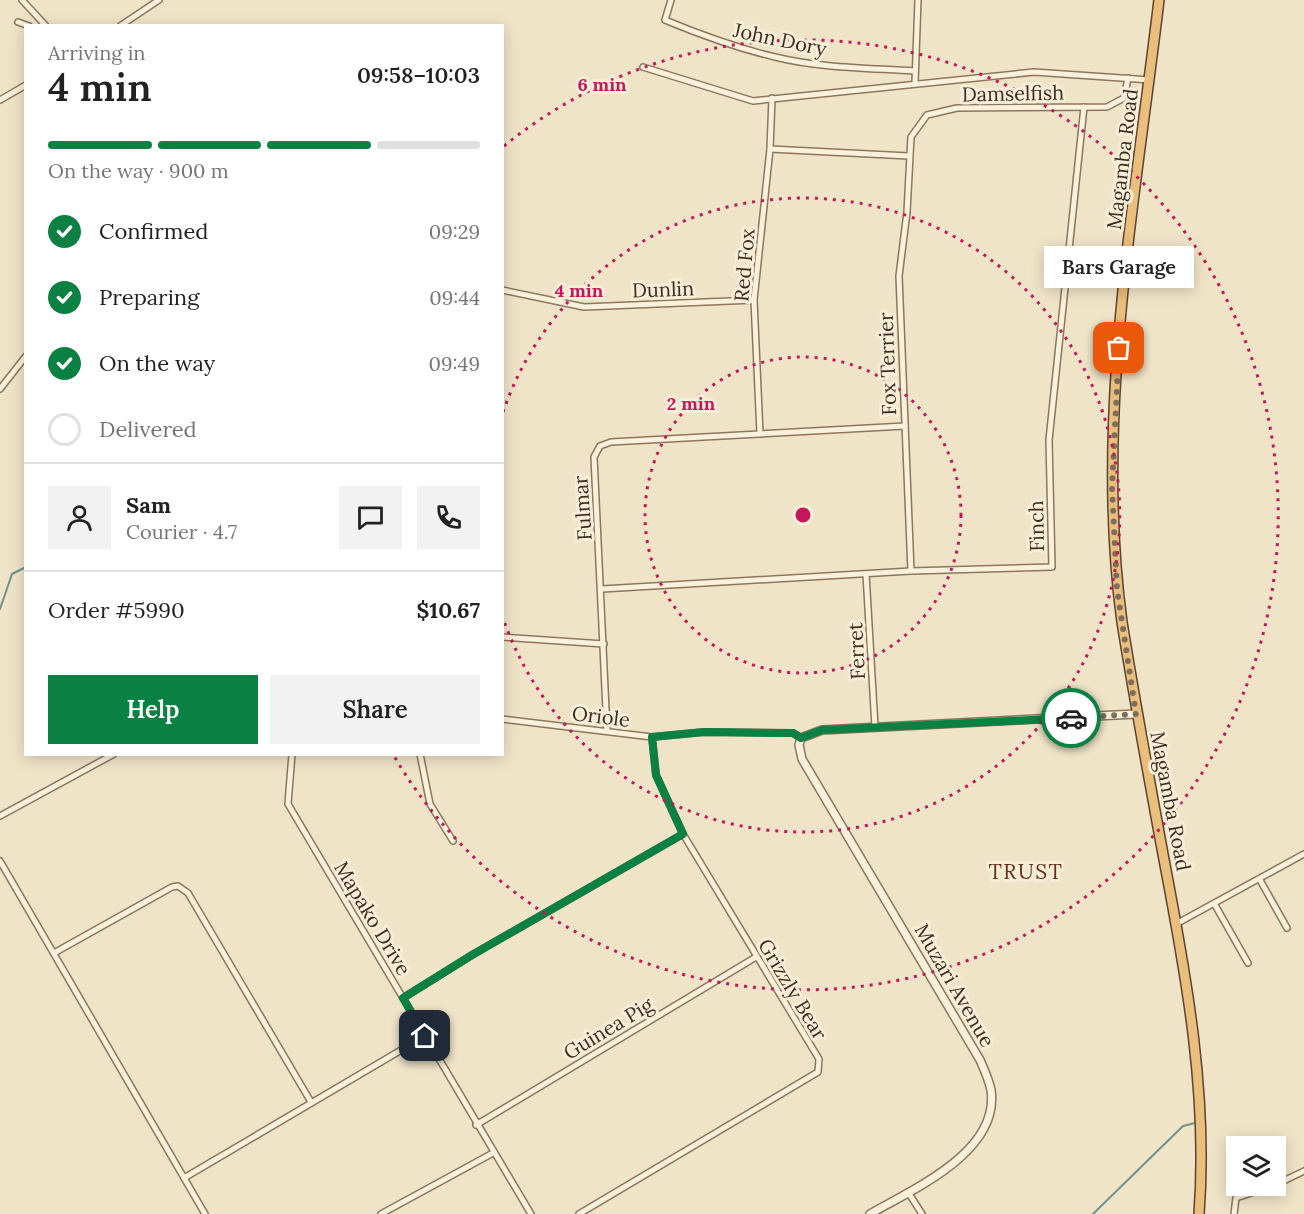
<!DOCTYPE html>
<html lang="en">
<head>
<meta charset="utf-8">
<style>
  :root { --surface:#fff; --page:#f2f2f2; --text:#222; --muted:#767676; --line:#e0e0e0; --accent:#0b8043 }
  body { margin:0; font-family:Lora,serif; background:var(--page); color:var(--text); height:100vh; display:flex; flex-direction:column; font-size:22px; white-space:nowrap }
  * { box-sizing:border-box; margin:0 }
  p { font-size:20px; color:var(--muted) }
  .icon { flex:none; width:33px; height:33px; fill:none; stroke:currentColor; stroke-width:2; stroke-linecap:round; stroke-linejoin:round }
  .map { position:relative; flex:1; overflow:hidden }
  .sheet { position:absolute; left:24px; top:24px; width:480px; height:732px; display:flex; flex-direction:column; background:var(--surface); border-radius:0px; box-shadow:0 3px 15px #0003 }
  .sheet>* { flex:none }
  .controls { position:absolute; left:1226px; top:1136px; display:grid; gap:12px }
  .controls a { display:grid; place-items:center; width:60px; height:60px; border-radius:0px; background:var(--surface); box-shadow:0 3px 15px #0003; font-size:30px }
  .pin { position:absolute; display:grid; place-items:center; width:51px; height:51px; color:#fff; margin:-26px; border-radius:12px; box-shadow:0 3px 9px #0006 }
  .courier { position:absolute; display:grid; place-items:center; width:60px; height:60px; margin:-30px; border:4px solid #0b8043; border-radius:50%; background:#fff; color:#222; box-shadow:0 2px 8px #0007 }
  .bubble { position:absolute; height:42px; border-radius:0px; background:var(--surface); box-shadow:0 3px 15px #0003; font-size:20px; font-weight:600; line-height:42px; text-align:center }
  .head em { font-style:normal; font-weight:600 }
  .head div { display:flex; flex-direction:column-reverse }
  .head { display:flex; align-items:center; justify-content:space-between; height:102px; padding:0 24px }
  h1 { font-size:39px; font-weight:600; line-height:45px }
  .bar { display:grid; grid-template-columns:repeat(4,1fr); gap:9px 6px; align-content:center; height:72px; padding:0 24px }
  .bar i { height:8px; border-radius:4px; background:var(--line) }
  .bar .selected { background:var(--accent) }
  .bar p { grid-column:span 4 }
  .line { display:flex; align-items:center; gap:15px; padding:0 24px; border-top:2px solid var(--line) }
  .line div { flex:1 }
  .round { display:grid; place-items:center; flex:none; width:63px; height:63px; border-radius:0px; background:var(--page) }
  ol { padding:0 24px; list-style:none }
  li { display:flex; align-items:center; gap:18px; height:66px }
  li p { margin-inline-start:auto }
  li .icon { padding:6px; border-radius:50%; background:var(--accent); color:#fff; stroke-width:4 }
  li:last-child { color:var(--muted) }
  li i { width:33px; height:33px; border:3px solid var(--line); border-radius:50% }
  .button { display:flex; gap:12px; margin-top:auto; padding:12px 24px }
  .button a { flex:1; height:69px; border-radius:0px; background:var(--accent); color:#fff; font-size:24px; font-weight:600; line-height:69px; text-align:center }
  .button a+a { background:var(--page); color:var(--text) }
  .map>svg:first-child { display:block }
  .lines { fill:none; stroke-linecap:round; stroke-linejoin:round }
  .stream { stroke:#6f938a; stroke-width:2 }
  .minor-casing { stroke:#8d765c; stroke-width:8 }
  .tertiary-casing { stroke:#8d765c; stroke-width:10 }
  .trunk-casing { stroke:#5b4430; stroke-width:12 }
  .minor { stroke:#faf1dc; stroke-width:5 }
  .tertiary { stroke:#faf1dc; stroke-width:7 }
  .trunk { stroke:#eabe7c; stroke-width:9 }
  .done { stroke:#7c6e5b; stroke-width:6; stroke-dasharray:0 10.8 }
  .route { stroke:#0b8043; stroke-width:8 }
  .ring { fill:none; stroke:#c2185b; stroke-width:3; stroke-dasharray:3 6 }
  .labels { text-anchor:middle; dominant-baseline:central; stroke-width:6; stroke-linejoin:round; paint-order:stroke }
  .street-label { font-size:20px; fill:#3d2e20; stroke:#f7eed8 }
  .neighbourhood-label { font-size:21px; letter-spacing:1.5px; fill:#6b2e1e; stroke:#f7eed8 }
  .centre { fill:#c2185b; stroke:#f7eed8; stroke-width:3 }
  .ring-label { font-size:18px; text-anchor:middle; font-weight:bold; fill:#c2185b; stroke:#f7eed8; stroke-width:6; stroke-linejoin:round; paint-order:stroke }
</style>
</head>
<body>
<div class="map">
<svg width="1304" height="1214" viewBox="0 0 1304 1214">
  <rect width="100%" height="100%" fill="#f0e4c8"/>
  <g class="lines">
    <g class="stream">
      <path d="M0 609 12 574 26 567"/>
      <path d="M1093 1214 1183 1126 1195 1123"/>
    </g>
    <defs>
      <g id="minor">
        <path d="M22 0 46 26"/>
        <path d="M671 0 665 20C701 35 737 48 775 57 820 68 868 68 914 71"/>
        <path d="M18 22 29 26"/>
        <path d="M120 26 159 0"/>
        <path d="M643 67 753 101 1034 72 1150 80"/>
        <path d="M915 83 918 0"/>
        <path d="M0 100 26 85"/>
        <path d="M770 149 909 156"/>
        <path d="M502 290 584 307 754 300"/>
        <path d="M0 389 26 356"/>
        <path d="M760 434 754 300 770 149 772 98"/>
        <path d="M911 571 899 276 907 212 911 137 927 115 957 108 1107 107 1124 98 1128 78"/>
        <path d="M866 574 875 727"/>
        <path d="M602 589 911 571 1052 567 1049 440 1084 107"/>
        <path d="M502 637 604 644"/>
        <path d="M502 719 652 737 704 732 793 733 801 738"/>
        <path d="M607 731 594 457 600 446 611 442 905 426"/>
        <path d="M292 754 288 804 531 1214"/>
        <path d="M420 754 430 804 453 841"/>
        <path d="M0 816 114 754"/>
        <path d="M0 861 205 1214"/>
        <path d="M1260 880 1287 928"/>
        <path d="M1215 905 1248 963"/>
        <path d="M1176 924 1304 854"/>
        <path d="M54 953 172 887 178 886 188 893 311 1102"/>
        <path d="M403 998 472 955 683 834"/>
        <path d="M476 1125 756 957"/>
        <path d="M184 1178 425 1036"/>
        <path d="M1275 1185 1304 1171"/>
        <path d="M908 1192 922 1214"/>
        <path d="M381 1214 493 1153"/>
        <path d="M579 1214 818 1072 819 1059 683 834 656 775 652 737"/>
        <path d="M1234 1214 1236 1198 1275 1185"/>
      </g>
      <path id="tertiary" d="M870 1214C913 1189 1000 1152 991 1090 989 1080 984 1069 980 1060L802 759 799 745 801 738 822 730 1136 714"/>
      <path id="trunk" d="M1159 0C1135 203 1094 418 1122 622 1135 703 1150 784 1165 865 1187 980 1208 1097 1199 1214"/>
    </defs>
    <use href="#minor" class="minor-casing"/>
    <use href="#tertiary" class="tertiary-casing"/>
    <use href="#trunk" class="trunk-casing"/>
    <use href="#minor" class="minor"/>
    <use href="#tertiary" class="tertiary"/>
    <use href="#trunk" class="trunk"/>
  </g>
  <g class="lines">
    <path class="done" d="M1071 718 1136 714 1117 589 1112 487 1119 348"/>
    <path class="route" d="M425 1036 403 998 472 955 683 834 656 775 652 737 704 732 793 733 801 738 822 730 1071 718"/>
  </g>
  <g class="ring">
    <circle cx="803" cy="515" r="158"/>
    <path d="M503 412A317 317 0 1 1 503 618"/>
    <path d="M504 146A475 475 0 1 1 394 756"/>
  </g>
  <g class="labels">
    <g class="street-label">
      <text transform="translate(780 39) rotate(12)">John Dory</text>
      <text transform="translate(1013 93) rotate(-1)">Damselfish</text>
      <text transform="translate(1122 159) rotate(-83)">Magamba Road</text>
      <text transform="translate(744 265) rotate(-85)">Red Fox</text>
      <text transform="translate(663 289) rotate(-2)">Dunlin</text>
      <text transform="translate(887 364) rotate(-92)">Fox Terrier</text>
      <text transform="translate(582 508) rotate(-94)">Fulmar</text>
      <text transform="translate(1036 526) rotate(-91)">Finch</text>
      <text transform="translate(856 651) rotate(-93)">Ferret</text>
      <text transform="translate(601 716) rotate(7)">Oriole</text>
      <text transform="translate(1171 801) rotate(79)">Magamba Road</text>
      <text transform="translate(373 918) rotate(59)">Mapako Drive</text>
      <text transform="translate(955 985) rotate(60)">Muzari Avenue</text>
      <text transform="translate(793 989) rotate(59)">Grizzly Bear</text>
      <text transform="translate(608 1028) rotate(-31)">Guinea Pig</text>
    </g>
    <g class="neighbourhood-label">
      <text x="1026" y="871">TRUST</text>
    </g>
  </g>
  <circle cx="803" cy="515" r="9" class="centre"/>
  <g class="ring-label">
    <text x="602" y="91">6 min</text>
    <text x="579" y="297">4 min</text>
    <text x="691" y="410">2 min</text>
  </g>
</svg>
<div class="controls">
<a><svg class="icon" aria-label="layers" viewBox="0 0 24 24"><path d="M12 4l9 5-9 5-9-5zM3 14l9 5 9-5"/></svg></a>
</div>
<div class="pin" style="left:1119px;top:348px;background:#ea580c"><svg class="icon" aria-label="bag" viewBox="0 0 24 24"><path d="M5 8h14l-1 12H6zM9 8a3 3 0 0 1 6 0"/></svg></div>
<div class="pin" style="left:425px;top:1036px;background:#1f2937"><svg class="icon" aria-label="home" viewBox="0 0 24 24"><path d="M3 11l9-7 9 7M6 9v11h12V9"/></svg></div>
<div class="courier" style="left:1071px;top:718px"><svg class="icon" aria-label="car" viewBox="0 0 24 24"><path d="M5 17H2v-5l4-1 3-4h7l3 4 3 1v5h-3M9 17h6M6 11h13"/><circle cx="7" cy="17" r="2"/><circle cx="17" cy="17" r="2"/></svg></div>
<div class="bubble" style="left:1044px;top:246px;width:150px">Bars Garage</div>
<section class="sheet">
<div class="head"><div><h1>4 min</h1><p>Arriving in</p></div><em>09:58–10:03</em></div>
<div class="bar"><i class="selected"></i><i class="selected"></i><i class="selected"></i><i></i><p>On the way · 900 m</p></div>
<ol>
<li><svg class="icon" aria-label="check" viewBox="0 0 24 24"><path d="M5 12l5 5 9-10"/></svg>Confirmed<p>09:29</p></li>
<li><svg class="icon" aria-label="check" viewBox="0 0 24 24"><path d="M5 12l5 5 9-10"/></svg>Preparing<p>09:44</p></li>
<li><svg class="icon" aria-label="check" viewBox="0 0 24 24"><path d="M5 12l5 5 9-10"/></svg>On the way<p>09:49</p></li>
<li><i></i>Delivered</li>
</ol>
<div class="line" style="height:108px"><a class="round"><svg class="icon" aria-label="person" viewBox="0 0 24 24"><circle cx="12" cy="8" r="4"/><path d="M4 21q1-7 8-7t8 7"/></svg></a><div><b>Sam</b><p>Courier · 4.7</p></div><a class="round"><svg class="icon" aria-label="chat" viewBox="0 0 24 24"><path d="M4 5h16v11H9l-5 4z"/></svg></a><a class="round"><svg class="icon" aria-label="phone" viewBox="0 0 24 24"><path d="M5 4h4l2 5-3 2q2 4 5 5l2-3 5 2v4C11 20 4 13 5 4z"/></svg></a></div>
<div class="line" style="height:78px"><div>Order #5990</div><b>$10.67</b></div>
<div class="button"><a>Help</a><a>Share</a></div>
</section>
</div>
</body>
</html>
